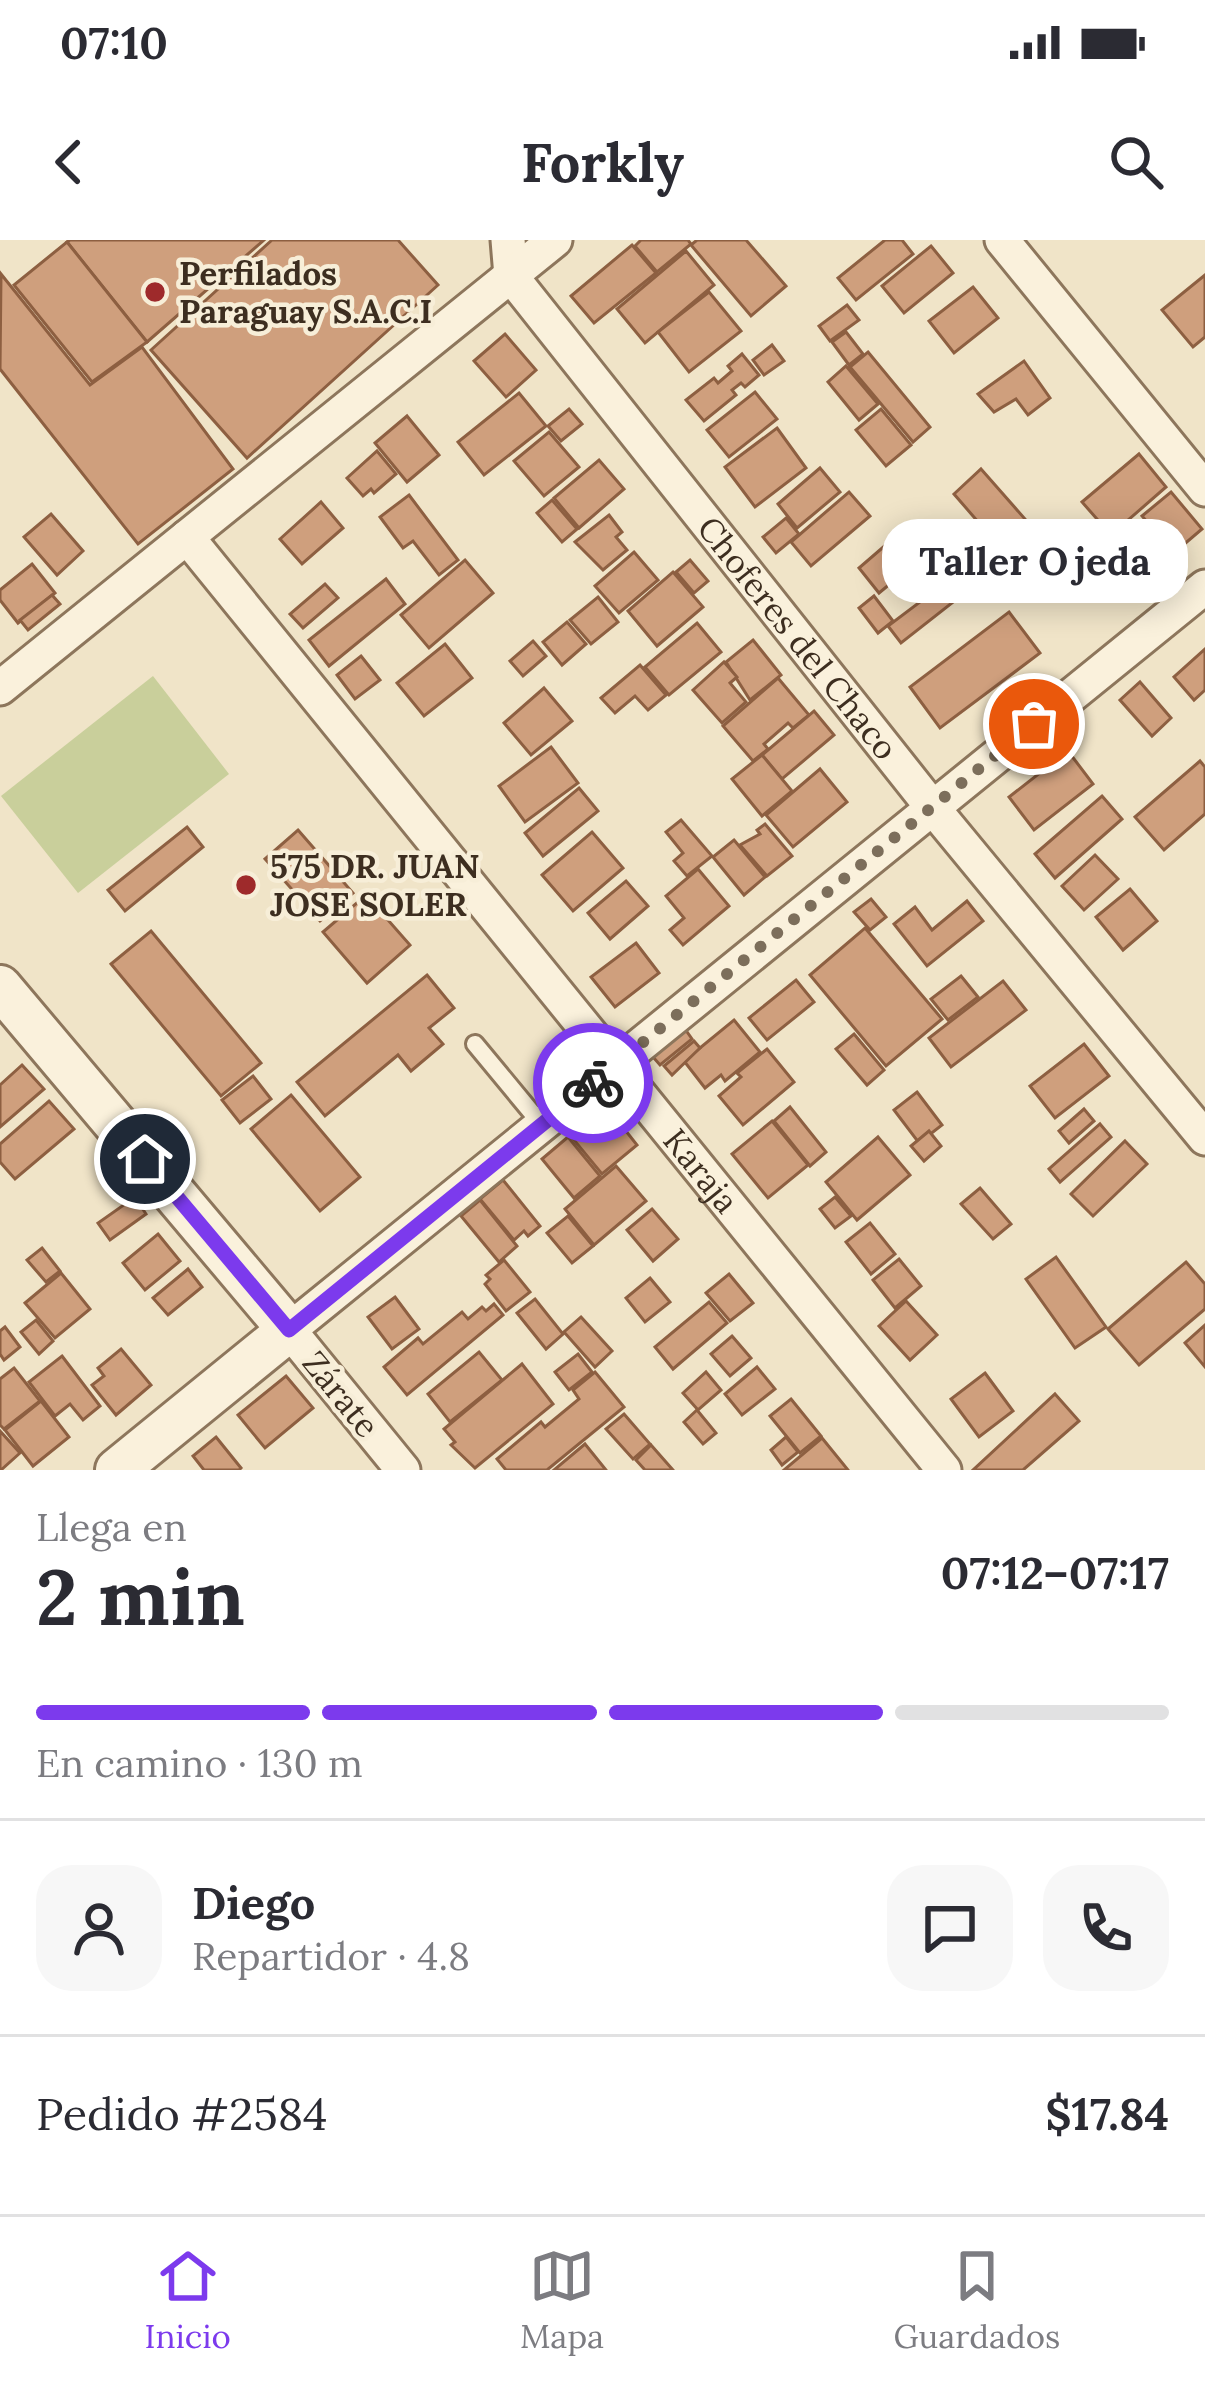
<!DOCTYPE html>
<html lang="es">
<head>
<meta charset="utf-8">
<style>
  :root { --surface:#fff; --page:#f7f7f7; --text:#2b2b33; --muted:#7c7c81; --line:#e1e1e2; --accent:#7c3aed }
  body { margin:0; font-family:Lora,serif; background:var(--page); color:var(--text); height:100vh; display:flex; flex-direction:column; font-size:45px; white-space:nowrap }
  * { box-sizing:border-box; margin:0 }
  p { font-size:39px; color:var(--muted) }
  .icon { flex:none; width:66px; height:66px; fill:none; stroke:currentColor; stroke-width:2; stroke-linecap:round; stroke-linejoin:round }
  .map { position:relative; height:1230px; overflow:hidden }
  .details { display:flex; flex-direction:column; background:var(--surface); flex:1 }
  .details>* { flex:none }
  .pin { position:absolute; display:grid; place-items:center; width:102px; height:102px; color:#fff; margin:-51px; border:6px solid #fff; border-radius:50%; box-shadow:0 3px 12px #0007 }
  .courier { position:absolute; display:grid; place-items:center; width:120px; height:120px; margin:-60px; border:9px solid #7c3aed; border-radius:50%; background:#fff; color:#222; box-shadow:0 3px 15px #0007 }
  .bubble { position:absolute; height:84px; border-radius:36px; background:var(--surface); box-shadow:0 6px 30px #0003; font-size:39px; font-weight:700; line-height:84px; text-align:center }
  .headline em { font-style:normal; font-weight:700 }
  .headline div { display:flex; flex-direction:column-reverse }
  .headline { display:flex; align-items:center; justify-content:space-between; height:204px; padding:0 36px }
  h1 { font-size:78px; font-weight:700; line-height:90px }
  .bar { display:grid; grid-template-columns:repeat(4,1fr); gap:18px 12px; align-content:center; height:144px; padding:0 36px }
  .bar i { height:15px; border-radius:9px; background:var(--line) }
  .bar .selected { background:var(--accent) }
  .bar p { grid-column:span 4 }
  .line { display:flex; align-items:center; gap:30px; padding:0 36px; border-top:3px solid var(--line) }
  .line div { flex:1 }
  .round { display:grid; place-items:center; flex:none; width:126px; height:126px; border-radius:36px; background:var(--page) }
  .status { display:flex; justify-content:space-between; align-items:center; height:84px; padding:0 60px; background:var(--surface); direction:ltr }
  .status svg { height:33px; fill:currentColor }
  header { display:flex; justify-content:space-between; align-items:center; height:156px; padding:0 36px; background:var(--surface); font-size:54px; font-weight:700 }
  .tab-bar { display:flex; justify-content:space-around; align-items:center; height:168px; border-top:3px solid var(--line); background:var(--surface); font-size:33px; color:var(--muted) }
  .tab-bar a { display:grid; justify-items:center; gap:6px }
  .tab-bar .selected { color:var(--accent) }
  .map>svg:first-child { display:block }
  .green { fill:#c9cf9b }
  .building { fill:#cf9f7d; stroke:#8d5f41; stroke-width:3 }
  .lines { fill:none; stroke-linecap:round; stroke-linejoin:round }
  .service-casing { stroke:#8d765c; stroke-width:22 }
  .minor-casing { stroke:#8d765c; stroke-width:39 }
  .tertiary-casing { stroke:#8d765c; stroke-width:48 }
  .service { stroke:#faf1dc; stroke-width:16 }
  .minor { stroke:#faf1dc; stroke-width:33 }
  .tertiary { stroke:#faf1dc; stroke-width:42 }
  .done { stroke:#7c6e5b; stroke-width:12; stroke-dasharray:0 21.6 }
  .route { stroke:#7c3aed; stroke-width:15 }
  .poi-dot { fill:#9e2a2b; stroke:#f7eed8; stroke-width:4.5 }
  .labels { text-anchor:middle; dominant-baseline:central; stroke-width:9; stroke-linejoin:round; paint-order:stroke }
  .poi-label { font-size:33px; font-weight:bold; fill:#3d2e20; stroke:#f7eed8; text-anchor:start }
  .street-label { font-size:33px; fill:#3d2e20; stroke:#f7eed8 }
</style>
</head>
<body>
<div class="status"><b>07:10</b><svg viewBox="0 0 49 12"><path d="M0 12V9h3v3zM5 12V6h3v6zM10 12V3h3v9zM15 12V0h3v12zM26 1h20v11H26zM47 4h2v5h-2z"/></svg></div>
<header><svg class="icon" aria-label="back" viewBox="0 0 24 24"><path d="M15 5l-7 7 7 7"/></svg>Forkly<svg class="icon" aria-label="search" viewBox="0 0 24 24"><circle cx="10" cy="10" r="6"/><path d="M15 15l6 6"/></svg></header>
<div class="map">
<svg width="1205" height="1230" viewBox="0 0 1205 1230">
  <rect width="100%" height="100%" fill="#f0e4c8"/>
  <path class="green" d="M153 436 229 534 78 653 1 556Z"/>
  <g class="building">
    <path d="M70 0H264L147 102 67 2Z"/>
    <path d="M272 0H398L438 45 247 218 151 110Z"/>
    <path d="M641 0H688L691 4 657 32 635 6Z"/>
    <path d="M697 0H746L786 46 751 76 691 5Z"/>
    <path d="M885 0H902L913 14 856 60 838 38Z"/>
    <path d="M67 2 147 102 92 142 14 45Z"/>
    <path d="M632 5 656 33 594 83 571 56Z"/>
    <path d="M931 6 953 33 904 73 882 46Z"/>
    <path d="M686 11 714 45 645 103 617 69Z"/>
    <path d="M1 34 90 145 142 107 233 229 138 304 0 129Z"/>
    <path d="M1205 35V97L1193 107 1162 70Z"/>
    <path d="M973 47 998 78 954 113 929 81Z"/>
    <path d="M709 52 741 91 689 132 658 92Z"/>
    <path d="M847 65 859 80 830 101 819 86Z"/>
    <path d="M846 92 863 114 849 125 832 102Z"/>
    <path d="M505 94 536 130 506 157 474 121Z"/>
    <path d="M772 105 784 121 764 135 753 120Z"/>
    <path d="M868 112 930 187 913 202 850 127Z"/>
    <path d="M742 114 759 135 745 147 741 143 732 150 736 155 704 181 686 160 714 138 718 143 732 131 728 126Z"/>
    <path d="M1024 121 1050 158 1028 175 1016 159 994 172 978 154Z"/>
    <path d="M846 126 878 164 859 180 828 142Z"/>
    <path d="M755 152 777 179 729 217 707 190Z"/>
    <path d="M519 153 546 186 484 235 458 202Z"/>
    <path d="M569 169 582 184 561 201 548 186Z"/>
    <path d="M881 169 911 205 886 226 856 190Z"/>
    <path d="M407 176 439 215 407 242 375 203Z"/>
    <path d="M777 188 806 228 755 267 725 227Z"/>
    <path d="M549 192 579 227 544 256 514 221Z"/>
    <path d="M377 211 396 234 374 253 371 249 363 256 347 238Z"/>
    <path d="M1139 214 1166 247 1111 295 1082 262Z"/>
    <path d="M599 220 624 249 579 288 554 258Z"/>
    <path d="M820 228 840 252 797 288 778 264Z"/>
    <path d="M981 229 1039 295 1011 320 954 254Z"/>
    <path d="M849 252 870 276 811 326 791 302Z"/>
    <path d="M1171 252 1202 289 1174 313 1142 276Z"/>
    <path d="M409 255 458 320 439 335 413 301 403 308 380 277Z"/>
    <path d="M552 260 577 289 562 302 537 273Z"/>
    <path d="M321 262 343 288 302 324 280 299Z"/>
    <path d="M51 274 83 311 57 335 24 297Z"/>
    <path d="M609 275 622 292 616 297 627 310 603 330 575 302Z"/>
    <path d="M786 278 799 294 776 313 763 297Z"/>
    <path d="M1116 300 1126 315 1108 329 1097 314Z"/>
    <path d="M922 302 949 336 929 352 902 319Z"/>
    <path d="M888 303 908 329 879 353 859 328Z"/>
    <path d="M634 312 658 340 619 373 595 346Z"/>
    <path d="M1137 313 1152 333 1127 352 1113 332Z"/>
    <path d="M465 320 493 353 429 408 401 375Z"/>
    <path d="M690 320 708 341 694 353 676 332Z"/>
    <path d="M32 324 55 353 18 383 0 360V350Z"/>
    <path d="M673 332 703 367 657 406 628 371Z"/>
    <path d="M386 339 405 364 329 426 309 400Z"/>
    <path d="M945 343 957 359 901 403 888 386Z"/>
    <path d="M325 344 338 358 303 388 290 374Z"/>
    <path d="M52 355 60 364 28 390 20 380Z"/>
    <path d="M874 356 893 381 878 393 859 368Z"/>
    <path d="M598 357 618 382 591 404 570 380Z"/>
    <path d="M1009 372 1040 413 940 488 910 447Z"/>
    <path d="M567 382 586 404 562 425 543 402Z"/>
    <path d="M697 383 721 412 669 455 645 427Z"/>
    <path d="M753 400 781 435 750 460 726 422Z"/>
    <path d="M533 401 546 416 523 436 510 421Z"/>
    <path d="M445 404 472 438 424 476 397 443Z"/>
    <path d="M1205 409V450L1194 460 1174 437Z"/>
    <path d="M361 416 380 440 355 459 337 435Z"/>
    <path d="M724 422 737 437 730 443 746 462 722 483 693 450Z"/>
    <path d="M640 425 666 455 648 470 635 456 615 473 601 458Z"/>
    <path d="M778 438 809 475 793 488 788 483 764 504 768 509 753 521 723 486Z"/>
    <path d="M1140 442 1171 478 1152 496 1120 460Z"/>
    <path d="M544 448 572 481 531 515 504 483Z"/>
    <path d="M814 471 834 495 782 539 762 515Z"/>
    <path d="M551 507 578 543 525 582 499 546Z"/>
    <path d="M1068 511 1093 544 1034 590 1009 557Z"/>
    <path d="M762 515 792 551 762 576 732 539Z"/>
    <path d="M1200 521 1205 527V574L1164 610 1135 577Z"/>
    <path d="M820 529 847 562 793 607 766 575Z"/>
    <path d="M579 548 598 571 543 616 525 593Z"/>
    <path d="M1102 556 1122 579 1055 638 1035 614Z"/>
    <path d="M681 580 712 616 687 636 674 621 683 613 666 592Z"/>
    <path d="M765 584 792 616 767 636 740 605 760 594 757 590Z"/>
    <path d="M187 587 203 607 125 671 108 650Z"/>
    <path d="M298 590 353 653 320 681 265 619Z"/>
    <path d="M592 592 623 628 573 671 542 635Z"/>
    <path d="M734 600 765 637 744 655 713 617Z"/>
    <path d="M1095 615 1118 639 1084 670 1062 646Z"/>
    <path d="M698 629 729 666 683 705 670 690 684 678 666 656Z"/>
    <path d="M626 641 648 666 610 699 588 673Z"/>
    <path d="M1130 649 1157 681 1123 710 1096 677Z"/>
    <path d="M366 655 410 705 367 743 323 692Z"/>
    <path d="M871 659 886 677 870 690 854 672Z"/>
    <path d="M967 661 983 681 927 726 894 684 915 667 932 690Z"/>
    <path d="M865 688 942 779 886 826 810 735Z"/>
    <path d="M151 691 261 823 221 856 111 724Z"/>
    <path d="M636 703 659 733 615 767 591 737Z"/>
    <path d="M427 735 454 768 429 788 443 804 411 831 398 815 325 876 297 842Z"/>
    <path d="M961 736 978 757 948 780 931 759Z"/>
    <path d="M796 740 814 762 767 800 749 778Z"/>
    <path d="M1003 741 1026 770 951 827 929 798Z"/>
    <path d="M734 780 760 812 725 841 721 835 705 848 684 821Z"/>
    <path d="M685 789 692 799 660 825 653 817Z"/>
    <path d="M854 794 884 830 867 845 836 809Z"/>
    <path d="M694 801 700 808 672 835 664 826Z"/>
    <path d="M1084 804 1109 836 1055 878 1030 846Z"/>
    <path d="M767 809 794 842 743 885 719 856 741 837 737 833Z"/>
    <path d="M22 825 44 849 0 887V845Z"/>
    <path d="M253 836 271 859 240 883 222 860Z"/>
    <path d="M917 852 942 885 919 903 894 870Z"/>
    <path d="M291 855 360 937 320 971 251 889Z"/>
    <path d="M49 861 74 889 15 939 0 922V904Z"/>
    <path d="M604 865 612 874 608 878 617 889 622 886 637 905 602 934 569 894Z"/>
    <path d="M790 867 826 912 810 926 774 881Z"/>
    <path d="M1084 869 1094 881 1069 903 1059 891Z"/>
    <path d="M772 881 808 925 768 958 732 914Z"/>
    <path d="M1100 884 1111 897 1060 942 1049 929Z"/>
    <path d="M929 891 941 906 924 921 911 906Z"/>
    <path d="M568 897 600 936 574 958 542 919Z"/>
    <path d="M878 897 910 935 857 980 826 942Z"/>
    <path d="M1125 901 1147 924 1093 976 1071 954Z"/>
    <path d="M616 926 646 961 594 1005 565 969Z"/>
    <path d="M503 940 540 986 528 996 524 991 514 1000 480 959Z"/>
    <path d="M980 948 1011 984 993 999 961 964Z"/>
    <path d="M135 957 146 974 110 1000 98 983Z"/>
    <path d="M835 957 851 976 835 988 820 969Z"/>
    <path d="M480 960 517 1006 499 1022 461 976Z"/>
    <path d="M652 969 678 999 653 1021 627 990Z"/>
    <path d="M568 976 593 1006 572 1023 547 993Z"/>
    <path d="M870 983 895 1014 871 1034 846 1002Z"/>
    <path d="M158 994 180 1021 145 1050 123 1023Z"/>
    <path d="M42 1008 60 1031 46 1042 27 1020Z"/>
    <path d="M1056 1017 1106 1087 1075 1108 1026 1039Z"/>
    <path d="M899 1019 921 1046 895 1068 873 1040Z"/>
    <path d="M504 1020 530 1052 506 1071 485 1044 490 1039 486 1035Z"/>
    <path d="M1186 1022 1205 1044V1069L1139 1125 1108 1089Z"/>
    <path d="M188 1029 202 1047 168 1075 153 1058Z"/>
    <path d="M61 1033 90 1069 55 1098 25 1063Z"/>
    <path d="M729 1034 753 1063 730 1081 706 1053Z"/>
    <path d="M650 1038 670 1062 645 1082 626 1058Z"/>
    <path d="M395 1057 419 1089 392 1109 368 1077Z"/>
    <path d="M535 1059 563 1094 546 1109 517 1073Z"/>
    <path d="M906 1061 937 1095 910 1120 879 1086Z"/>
    <path d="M709 1062 727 1083 673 1129 655 1107Z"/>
    <path d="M494 1064 503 1075 407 1155 384 1127 418 1098 423 1104 462 1072 468 1079 482 1067 486 1071Z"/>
    <path d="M581 1077 612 1111 595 1127 564 1092Z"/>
    <path d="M36 1080 53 1101 39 1114 21 1092Z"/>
    <path d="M1205 1085V1127L1185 1103Z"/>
    <path d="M5 1087 20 1107 4 1120 0 1114V1091Z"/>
    <path d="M732 1096 751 1118 730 1136 711 1114Z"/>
    <path d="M121 1109 151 1145 116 1175 92 1145 104 1136 98 1128Z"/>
    <path d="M479 1112 502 1140 450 1182 428 1154Z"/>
    <path d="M578 1114 592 1132 569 1150 555 1132Z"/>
    <path d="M62 1116 100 1166 83 1180 70 1164 55 1176 29 1142Z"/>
    <path d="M522 1124 553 1164 475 1228 451 1205 455 1202 444 1189Z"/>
    <path d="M757 1127 775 1149 742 1175 725 1154Z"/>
    <path d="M14 1128 40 1161 4 1189 0 1185V1139Z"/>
    <path d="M595 1132 624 1167 547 1230H506L497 1219 541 1182 545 1187 579 1159 573 1150Z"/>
    <path d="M706 1132 721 1150 698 1170 683 1153Z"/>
    <path d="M985 1133 1013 1171 979 1197 951 1159Z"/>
    <path d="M286 1136 313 1168 265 1208 238 1175Z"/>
    <path d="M1055 1154 1079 1181 1023 1230H973Z"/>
    <path d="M791 1159 821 1196 800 1213 770 1176Z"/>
    <path d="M41 1161 69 1197 33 1226 5 1190Z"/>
    <path d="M697 1170 716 1193 703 1204 684 1182Z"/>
    <path d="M624 1174 650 1204 633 1219 606 1189Z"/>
    <path d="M0 1191 20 1213 1 1230H0Z"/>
    <path d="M216 1197 241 1228 239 1230H204L193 1216Z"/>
    <path d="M786 1197 798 1212 782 1225 771 1210Z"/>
    <path d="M822 1198 848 1230H784Z"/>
    <path d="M585 1204 606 1230H554Z"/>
    <path d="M651 1205 673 1230H645L636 1220Z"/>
  </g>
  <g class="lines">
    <defs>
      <path id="service" d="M475 804 542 885"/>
      <g id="minor">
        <path id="s1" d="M508 0 511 36 932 567 1205 898"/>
        <path d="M1002 0 1205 249"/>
        <path id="s2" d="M187 297 944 1230"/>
        <path d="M0 448 555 0"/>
        <path d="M403 1230 289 1090 1205 347"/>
      </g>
      <path id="tertiary" d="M0 747 289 1090 117 1230"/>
    </defs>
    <use href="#service" class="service-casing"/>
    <use href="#minor" class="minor-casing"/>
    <use href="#tertiary" class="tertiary-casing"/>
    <use href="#service" class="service"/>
    <use href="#minor" class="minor"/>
    <use href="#tertiary" class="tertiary"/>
  </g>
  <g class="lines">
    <path class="done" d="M593 843 1034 484"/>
    <path class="route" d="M145 919 289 1090 593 843"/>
  </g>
  <g class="poi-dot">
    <circle cx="155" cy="52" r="12"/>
    <circle cx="246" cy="645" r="12"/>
  </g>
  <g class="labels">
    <g class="poi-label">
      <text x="179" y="33">Perfilados<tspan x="179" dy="38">Paraguay S.A.C.I</tspan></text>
      <text x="270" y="626">575 DR. JUAN<tspan x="270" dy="38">JOSE SOLER</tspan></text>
    </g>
    <g class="street-label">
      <text stroke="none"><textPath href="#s1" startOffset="498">Choferes del Chaco</textPath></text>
      <text stroke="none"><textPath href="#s2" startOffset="816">Karaja</textPath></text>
      <text transform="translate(341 1154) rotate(51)">Zárate</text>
    </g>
  </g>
</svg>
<div class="pin" style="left:1034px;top:484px;background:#ea580c"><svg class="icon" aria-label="bag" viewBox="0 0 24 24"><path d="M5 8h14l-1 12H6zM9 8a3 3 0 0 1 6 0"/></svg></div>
<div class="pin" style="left:145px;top:919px;background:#1f2937"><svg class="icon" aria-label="home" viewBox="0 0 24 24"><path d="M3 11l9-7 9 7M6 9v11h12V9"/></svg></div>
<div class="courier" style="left:593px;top:843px"><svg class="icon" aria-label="bike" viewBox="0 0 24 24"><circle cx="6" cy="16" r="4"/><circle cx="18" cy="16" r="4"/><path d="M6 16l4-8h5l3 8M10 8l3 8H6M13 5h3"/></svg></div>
<div class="bubble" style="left:882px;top:279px;width:306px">Taller Ojeda</div>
</div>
<section class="details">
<div class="headline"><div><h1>2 min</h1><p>Llega en</p></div><em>07:12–07:17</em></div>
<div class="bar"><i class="selected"></i><i class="selected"></i><i class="selected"></i><i></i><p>En camino · 130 m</p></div>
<div class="line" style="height:216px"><a class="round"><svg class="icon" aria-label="person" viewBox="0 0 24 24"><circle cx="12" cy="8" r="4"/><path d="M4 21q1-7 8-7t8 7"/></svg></a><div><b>Diego</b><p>Repartidor · 4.8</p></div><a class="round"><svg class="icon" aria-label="chat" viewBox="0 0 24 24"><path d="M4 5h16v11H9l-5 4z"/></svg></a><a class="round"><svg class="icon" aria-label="phone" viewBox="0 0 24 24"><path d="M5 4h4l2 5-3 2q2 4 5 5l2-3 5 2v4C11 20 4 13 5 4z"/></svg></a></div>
<div class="line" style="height:156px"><div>Pedido #2584</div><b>$17.84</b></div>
</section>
<nav class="tab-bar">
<a class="selected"><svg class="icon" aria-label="home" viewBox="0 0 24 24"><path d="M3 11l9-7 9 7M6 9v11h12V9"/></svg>Inicio</a>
<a><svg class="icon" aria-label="map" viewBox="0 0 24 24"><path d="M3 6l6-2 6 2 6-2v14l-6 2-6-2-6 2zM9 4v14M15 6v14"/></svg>Mapa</a>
<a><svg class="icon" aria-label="saved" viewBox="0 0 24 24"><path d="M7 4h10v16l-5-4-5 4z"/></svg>Guardados</a>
</nav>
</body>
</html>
